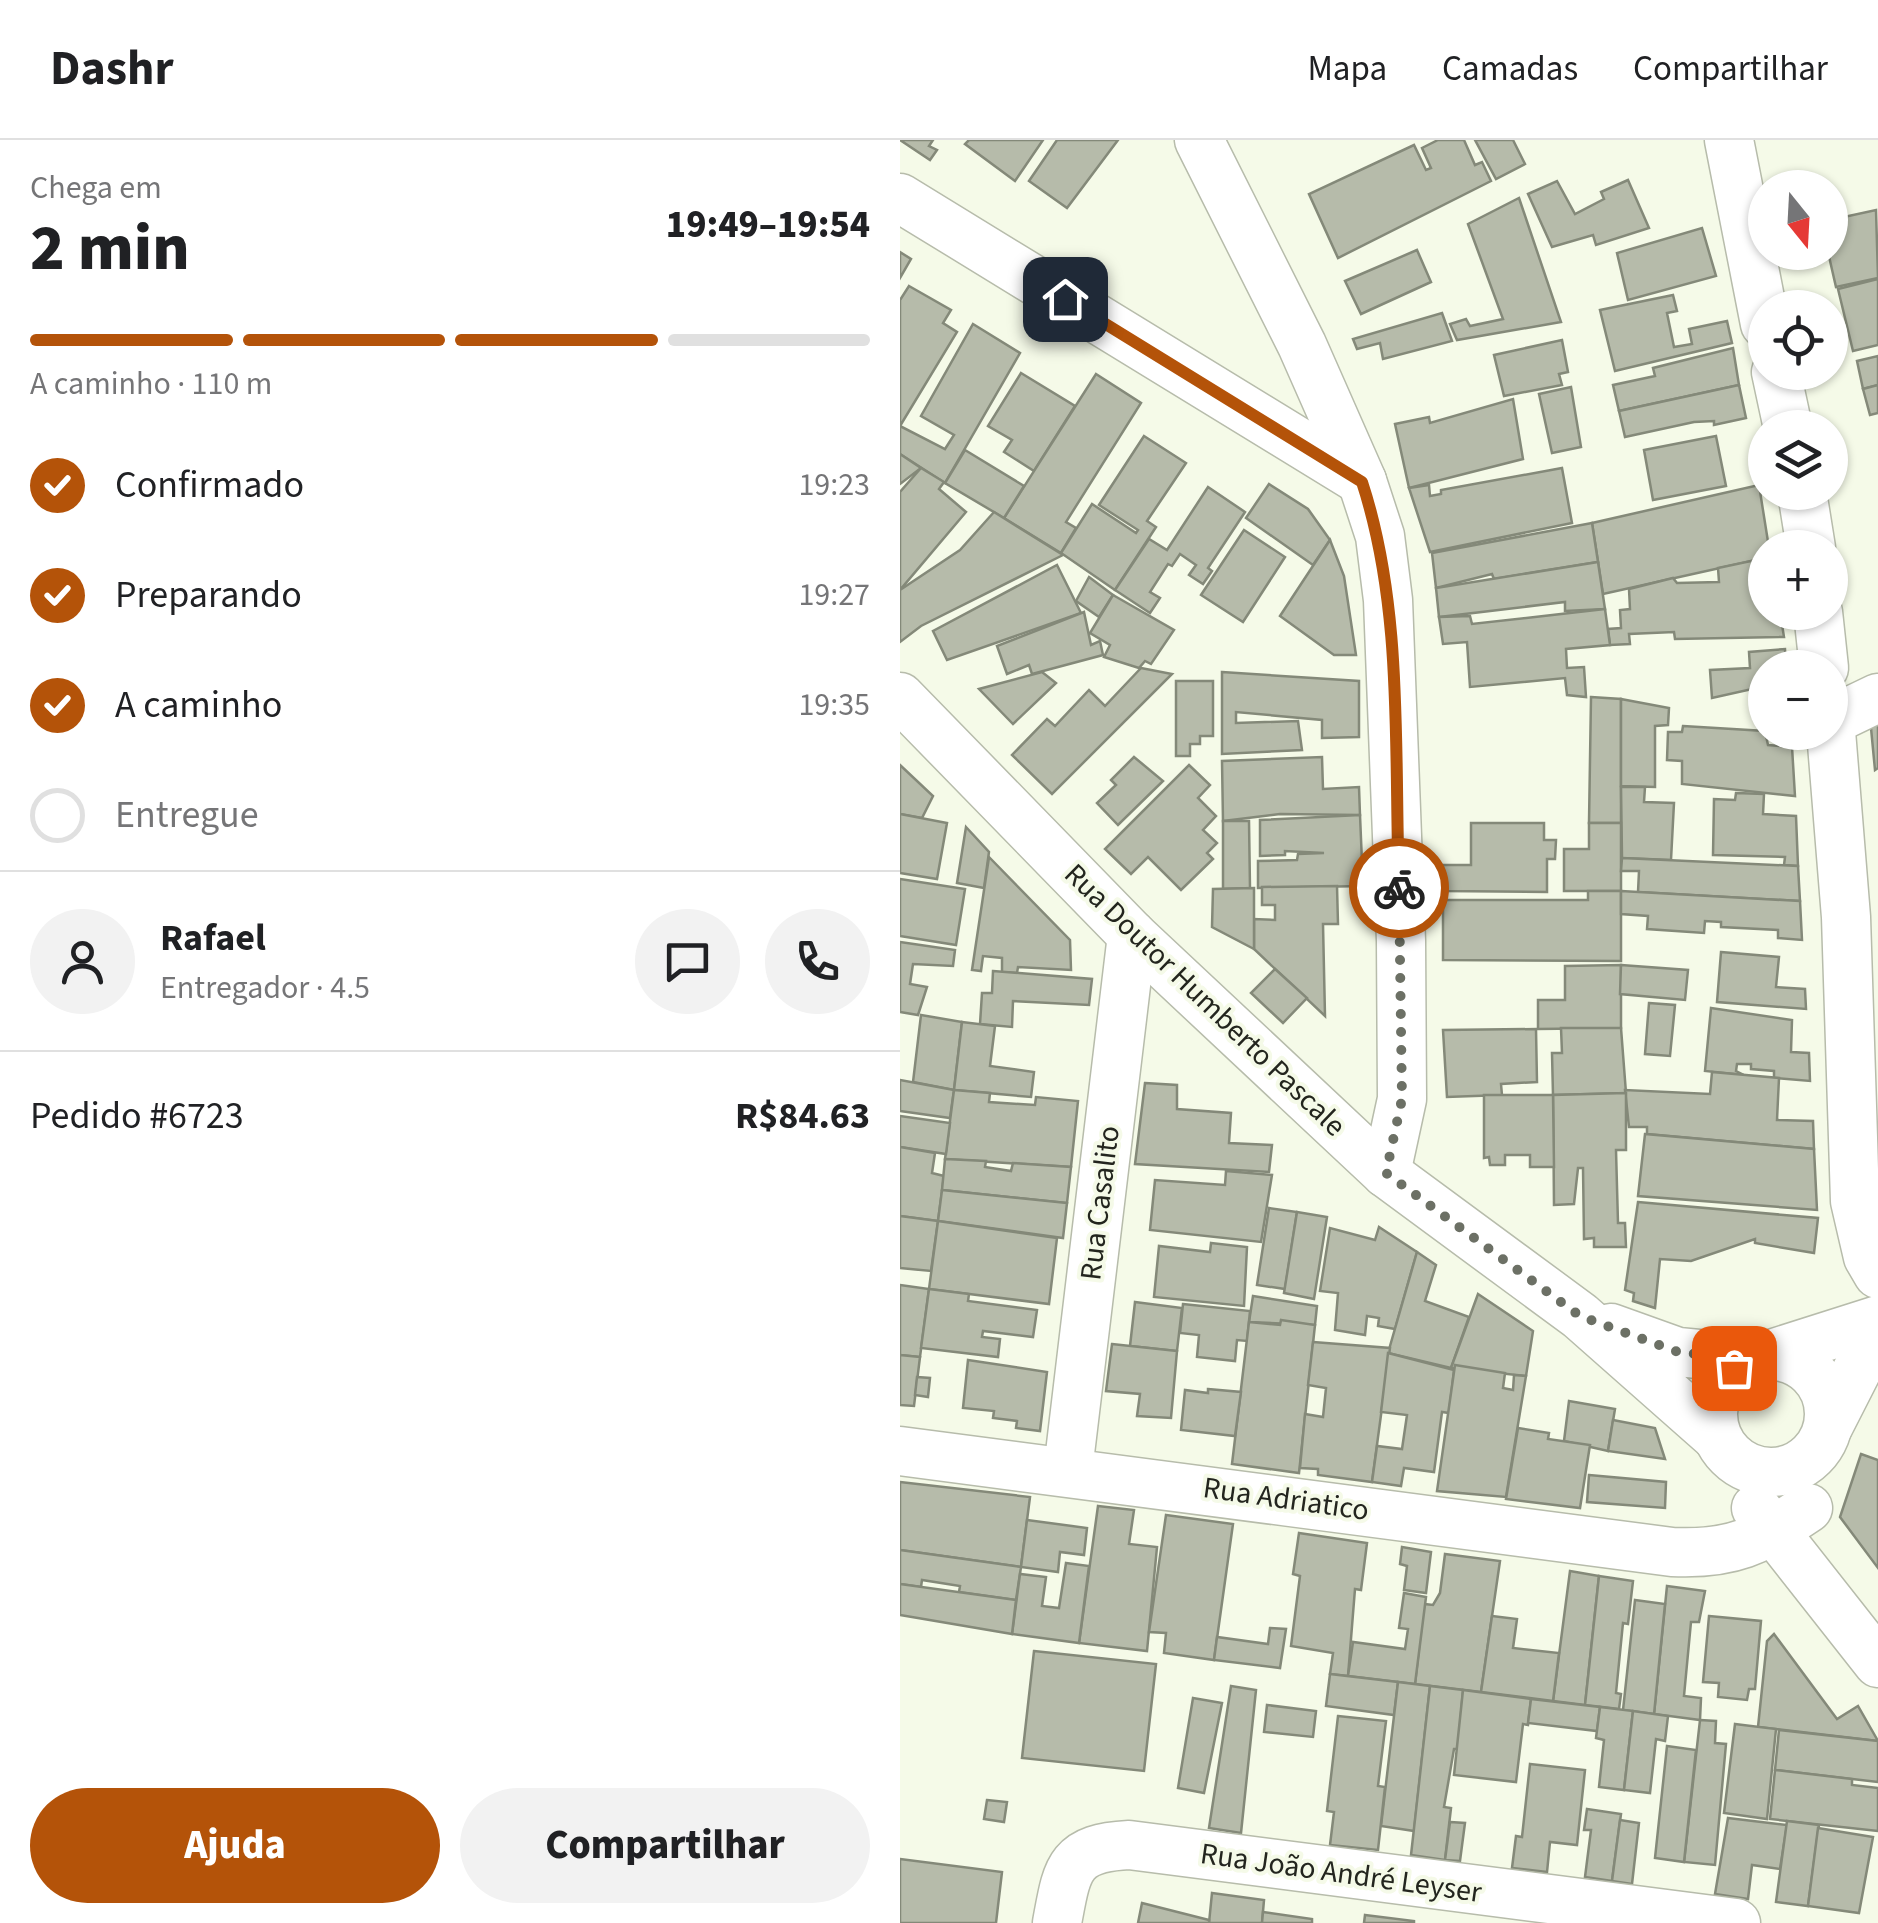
<!DOCTYPE html>
<html lang="pt">
<head>
<meta charset="utf-8">
<style>
  :root { --surface:#fff; --page:#f2f2f2; --text:#202124; --muted:#757577; --line:#e0e0e0; --accent:#b45309 }
  body { margin:0; font-family:"Source Sans 3",sans-serif; background:var(--page); color:var(--text); height:100vh; display:flex; flex-direction:column; font-size:38px; white-space:nowrap }
  * { box-sizing:border-box; margin:0 }
  p { font-size:32px; color:var(--muted) }
  .icon { flex:none; width:55px; height:55px; fill:none; stroke:currentColor; stroke-width:2; stroke-linecap:round; stroke-linejoin:round }
  .map { position:relative; flex:1; overflow:hidden }
  .side { display:flex; flex-direction:column; background:var(--surface); width:900px }
  .side>* { flex:none }
  .needle { width:65px; rotate:162deg }
  .tools { position:absolute; left:848px; top:30px; display:grid; gap:20px }
  .tools a { display:grid; place-items:center; width:100px; height:100px; border-radius:50%; background:var(--surface); box-shadow:0 2px 8px #0004; font-size:50px }
  .pin { position:absolute; display:grid; place-items:center; width:85px; height:85px; color:#fff; margin:-42px; border-radius:20px; box-shadow:0 5px 15px #0006 }
  .courier { position:absolute; display:grid; place-items:center; width:100px; height:100px; margin:-50px; border:8px solid #b45309; border-radius:50%; background:#fff; color:#222; box-shadow:0 2px 12px #0007 }
  .summary em { font-style:normal; font-weight:800 }
  .summary div { display:flex; flex-direction:column-reverse }
  .summary { display:flex; align-items:center; justify-content:space-between; height:170px; padding:0 30px }
  h1 { font-size:65px; font-weight:800; line-height:75px }
  .bar { display:grid; grid-template-columns:repeat(4,1fr); gap:15px 10px; align-content:center; height:120px; padding:0 30px }
  .bar i { height:12px; border-radius:8px; background:var(--line) }
  .bar .current { background:var(--accent) }
  .bar p { grid-column:span 4 }
  .line { display:flex; align-items:center; gap:25px; padding:0 30px; border-top:2px solid var(--line) }
  .line div { flex:1 }
  .round { display:grid; place-items:center; flex:none; width:105px; height:105px; border-radius:52px; background:var(--page) }
  ol { padding:0 30px; list-style:none }
  li { display:flex; align-items:center; gap:30px; height:110px }
  li p { margin-inline-start:auto }
  li .icon { padding:10px; border-radius:50%; background:var(--accent); color:#fff; stroke-width:4 }
  li:last-child { color:var(--muted) }
  li i { width:55px; height:55px; border:5px solid var(--line); border-radius:50% }
  .cta { display:flex; gap:20px; margin-top:auto; padding:20px 30px }
  .cta a { flex:1; height:115px; border-radius:60px; background:var(--accent); color:#fff; font-size:40px; font-weight:800; line-height:115px; text-align:center }
  .cta a+a { background:var(--page); color:var(--text) }
  header { display:flex; align-items:center; gap:60px; box-sizing:border-box; height:140px; padding:0 50px; background:var(--surface); border-bottom:2px solid var(--line) }
  header strong { font-size:48px }
  nav { display:flex; gap:55px; margin-inline-start:auto; font-size:35px }
  main { display:flex; flex:1; min-height:0 }
  .map>svg:first-child { display:block }
  .building { fill:#b6bbaa; stroke:#848979; stroke-width:2.5 }
  .lines { fill:none; stroke-linecap:round; stroke-linejoin:round }
  .minor-casing { stroke:#b7bcab; stroke-width:51 }
  .minor { stroke:#fff; stroke-width:48 }
  .done { stroke:#6c7065; stroke-width:10; stroke-dasharray:0 18 }
  .route { stroke:#b45309; stroke-width:12 }
  .labels { text-anchor:middle; dominant-baseline:central; stroke-width:8; stroke-linejoin:round; paint-order:stroke }
  .street-label { font-size:30px; fill:#23251e; stroke:#f5fae8 }
</style>
</head>
<body>
<header>
<strong>Dashr</strong>
<nav><a>Mapa</a><a>Camadas</a><a>Compartilhar</a></nav>
</header>
<main>
<section class="side">
<div class="summary"><div><h1>2 min</h1><p>Chega em</p></div><em>19:49–19:54</em></div>
<div class="bar"><i class="current"></i><i class="current"></i><i class="current"></i><i></i><p>A caminho · 110 m</p></div>
<ol>
<li><svg class="icon" aria-label="check" viewBox="0 0 24 24"><path d="M5 12l5 5 9-10"/></svg>Confirmado<p>19:23</p></li>
<li><svg class="icon" aria-label="check" viewBox="0 0 24 24"><path d="M5 12l5 5 9-10"/></svg>Preparando<p>19:27</p></li>
<li><svg class="icon" aria-label="check" viewBox="0 0 24 24"><path d="M5 12l5 5 9-10"/></svg>A caminho<p>19:35</p></li>
<li><i></i>Entregue</li>
</ol>
<div class="line" style="height:180px"><a class="round"><svg class="icon" aria-label="person" viewBox="0 0 24 24"><circle cx="12" cy="8" r="4"/><path d="M4 21q1-7 8-7t8 7"/></svg></a><div><b>Rafael</b><p>Entregador · 4.5</p></div><a class="round"><svg class="icon" aria-label="chat" viewBox="0 0 24 24"><path d="M4 5h16v11H9l-5 4z"/></svg></a><a class="round"><svg class="icon" aria-label="phone" viewBox="0 0 24 24"><path d="M5 4h4l2 5-3 2q2 4 5 5l2-3 5 2v4C11 20 4 13 5 4z"/></svg></a></div>
<div class="line" style="height:130px"><div>Pedido #6723</div><b>R$84.63</b></div>
<div class="cta"><a>Ajuda</a><a>Compartilhar</a></div>
</section>
<div class="map">
<svg width="978" height="1783" viewBox="0 0 978 1783">
  <rect width="100%" height="100%" fill="#f5fae8"/>
  <g class="building">
    <path d="M0 0H33L29 6 37 10 30 20Z"/>
    <path d="M69 0H143L115 41 65 4Z"/>
    <path d="M157 0H218L167 68 129 41Z"/>
    <path d="M538 0H564L575 25 582 22 591 41 438 118 409 54 514 5 526 30 531 28 522 8Z"/>
    <path d="M575 0H613L625 24 596 39Z"/>
    <path d="M728 40 749 88 696 105 693 95 652 107 628 54 657 41 675 74 704 59 701 52Z"/>
    <path d="M619 58 661 182 557 200 550 184 566 179 570 186 603 179 568 84Z"/>
    <path d="M976 70 978 138 936 147 928 112 930 80Z"/>
    <path d="M802 88 816 136 728 160 717 113Z"/>
    <path d="M517 110 531 142 461 174 445 141Z"/>
    <path d="M0 112 11 119 0 138Z"/>
    <path d="M978 139V205L953 211 938 149Z"/>
    <path d="M9 146 51 170 43 183 57 192 0 286V160Z"/>
    <path d="M773 155 777 171 767 173 774 207 792 204 789 189 827 181 832 203 715 231 700 170Z"/>
    <path d="M542 173 552 201 483 219 480 203 457 209 453 199Z"/>
    <path d="M73 184 120 213 45 343 0 314V286L45 309 54 295 21 276Z"/>
    <path d="M662 200 668 232 659 234 662 245 604 256 594 215Z"/>
    <path d="M833 208 839 245 719 271 713 245 755 236 753 228Z"/>
    <path d="M978 216V245L963 249 957 221Z"/>
    <path d="M121 233 175 266 134 331 104 312 112 300 88 286Z"/>
    <path d="M196 234 241 263 166 382 176 388 161 413 104 378Z"/>
    <path d="M839 245 846 278 814 285V281L794 282 725 297 719 271Z"/>
    <path d="M978 245V273L970 275 963 249Z"/>
    <path d="M671 247 681 307 652 313 639 254Z"/>
    <path d="M613 259 623 319 509 348 495 284 529 277 530 283Z"/>
    <path d="M244 296 286 323 247 381 256 387 215 450 161 413 192 364 236 393 238 390 199 365Z"/>
    <path d="M816 296 826 346 753 360 744 310Z"/>
    <path d="M65 310 124 346 104 378 45 343Z"/>
    <path d="M0 314 21 328 0 344Z"/>
    <path d="M21 328 44 342 39 349 66 372 0 450V352Z"/>
    <path d="M662 328 672 383 530 412 509 348 529 345 530 356 541 354V350Z"/>
    <path d="M369 344 408 369 430 400 413 425 346 378Z"/>
    <path d="M859 345 869 408H865V418L703 454 692 383Z"/>
    <path d="M308 347 345 372 308 428 312 431 303 444 289 435 296 425 280 414 272 426 268 424 250 452 260 458 250 473 215 450 249 399 267 410Z"/>
    <path d="M94 372 163 415 21 486 0 502V450L60 410Z"/>
    <path d="M692 383 698 422 594 439 592 434 536 448 532 413Z"/>
    <path d="M344 390 385 417 343 482 301 455Z"/>
    <path d="M430 400 444 436 456 515H434L380 476Z"/>
    <path d="M865 418V472H880L884 497 775 499 774 492 729 494 730 504 710 505 708 489 721 488 720 470 730 469 729 449 773 438 777 443 819 442 818 428Z"/>
    <path d="M698 422 705 469 665 471V462L539 477 536 448Z"/>
    <path d="M157 425 181 473 47 520 33 491Z"/>
    <path d="M189 437 213 455 199 477 176 461Z"/>
    <path d="M213 455 274 490 251 524 245 521 239 528 204 517 210 505 190 493Z"/>
    <path d="M705 469 710 505 666 509 667 528 684 527 686 557 667 555 665 538 570 547 567 502 543 504 539 477 570 476 572 484Z"/>
    <path d="M184 472 191 505 200 501 203 515 132 534 129 525 107 534 97 506Z"/>
    <path d="M885 509 886 528H865V559H853L852 549 812 558 810 530 850 528 849 512Z"/>
    <path d="M241 528 272 534 152 654 112 615 147 579 155 586 189 550 205 566Z"/>
    <path d="M142 532 156 543 113 584 79 549Z"/>
    <path d="M322 532 459 541V597L422 598V580L336 572V583L398 581 402 610 322 614Z"/>
    <path d="M276 541H313V596H300V604H290V616H276Z"/>
    <path d="M691 557 721 559V683H689Z"/>
    <path d="M721 559 769 568 768 585 755 586V647L721 646Z"/>
    <path d="M978 584V628L975 630 971 588Z"/>
    <path d="M783 586 865 591 868 605 892 607 895 656 782 644V621L767 620 768 592H782Z"/>
    <path d="M234 617 263 641 218 685 197 663 216 645 211 640Z"/>
    <path d="M422 617 423 649 459 647 460 675 380 674 323 681 322 621Z"/>
    <path d="M0 625 33 656 22 678 0 674Z"/>
    <path d="M289 625 310 645 298 658 316 676 303 690 317 703 307 713 313 719 281 750 248 717 231 734 205 709Z"/>
    <path d="M721 647H745L744 662 774 663 771 720 722 718Z"/>
    <path d="M836 653 864 654 863 674 896 676 898 726 884 725 885 717 813 715 814 659 835 660Z"/>
    <path d="M0 674 47 683 37 739 0 733Z"/>
    <path d="M460 675 463 746 358 748V721L397 720 398 714 424 713 385 711V715L360 716V680Z"/>
    <path d="M323 681H349L350 748 323 749Z"/>
    <path d="M571 683H644V700H656L655 719H647V752L543 751V725H571Z"/>
    <path d="M689 683H721V751H664V709H689Z"/>
    <path d="M66 687 89 712 84 748 57 743Z"/>
    <path d="M89 717 170 800 171 830 118 827 117 833 102 832V818L83 816 81 831 72 830Z"/>
    <path d="M722 718 898 726 900 761 738 752 739 731H721Z"/>
    <path d="M0 739 65 749 56 805 0 796Z"/>
    <path d="M437 746 438 784H423L425 876 354 809V779L375 780V765H362V747Z"/>
    <path d="M354 748V809L312 787 313 749Z"/>
    <path d="M688 751H721V821L543 820V760H688Z"/>
    <path d="M721 751 900 761 902 800 878 798V790L821 787V782L805 781 804 793 747 789 748 776 721 774Z"/>
    <path d="M0 802 55 810 53 826 13 824 10 844 27 847 18 875 0 872Z"/>
    <path d="M821 812 879 817 876 847 905 849 906 869 817 862Z"/>
    <path d="M721 825V888L638 889V860H665V826Z"/>
    <path d="M721 825 788 830 785 860 720 854Z"/>
    <path d="M375 829 407 858 383 883 351 853Z"/>
    <path d="M93 831 192 839 189 865 113 861 112 887 80 884 82 853H92Z"/>
    <path d="M749 863 775 865 770 916 745 914Z"/>
    <path d="M811 868 892 880 891 912 909 913 910 941 874 938V931L851 929V924H837L836 931 844 935 805 931Z"/>
    <path d="M21 875 62 882 54 950 13 942Z"/>
    <path d="M62 882 95 886 90 926 134 932 131 957 54 950Z"/>
    <path d="M661 888H721L726 953 653 955 652 913H662Z"/>
    <path d="M636 889 637 942 601 944 602 955 547 957 543 890Z"/>
    <path d="M812 932 879 938 877 980 913 981 914 1009 747 994V987H729L725 950 810 954Z"/>
    <path d="M0 940 54 950 50 978 0 971Z"/>
    <path d="M245 943 277 945V969L331 973 329 1003 372 1005 369 1032 235 1024Z"/>
    <path d="M54 950 90 953 89 962 135 965 136 957 178 961 171 1027 45 1019Z"/>
    <path d="M726 953V1010H716L718 1083H725L726 1107H694V1098L684 1099 683 1028H678L674 1064 654 1065 653 955Z"/>
    <path d="M584 955H653L654 1027H630V1015H605V1025H590L589 1017 584 1018Z"/>
    <path d="M0 976 50 983 46 1014 0 1007Z"/>
    <path d="M745 994 914 1009 917 1070 738 1056Z"/>
    <path d="M0 1007 35 1013 32 1033 44 1036 38 1081 0 1076Z"/>
    <path d="M45 1019 86 1021 85 1027 111 1031 113 1023 171 1027 167 1063 42 1050Z"/>
    <path d="M326 1031 372 1035 361 1102 250 1090 255 1040 325 1045Z"/>
    <path d="M42 1050 167 1063 163 1098 38 1081Z"/>
    <path d="M738 1062 918 1078 914 1113 855 1103V1099L791 1121 760 1119 755 1168 733 1161 734 1153 725 1150Z"/>
    <path d="M369 1068 397 1072 385 1149 357 1145Z"/>
    <path d="M397 1072 427 1077 414 1159 384 1153Z"/>
    <path d="M0 1076 38 1081 31 1131 0 1128Z"/>
    <path d="M38 1081 157 1098 149 1164 29 1149Z"/>
    <path d="M479 1087 517 1112 495 1189 478 1186 479 1178 467 1176 465 1195 435 1190 438 1153 420 1151 430 1088 475 1100Z"/>
    <path d="M311 1103 347 1107 344 1166 254 1157 259 1106 310 1112Z"/>
    <path d="M517 1112 536 1125 525 1161 569 1177 551 1228 488 1213Z"/>
    <path d="M0 1145 29 1149 20 1217 0 1215Z"/>
    <path d="M29 1149 69 1154 68 1161 137 1170 133 1197 83 1191 82 1197 100 1199 98 1217 21 1208Z"/>
    <path d="M578 1154 633 1191 626 1236 551 1228Z"/>
    <path d="M353 1156 417 1166 415 1185 349 1182Z"/>
    <path d="M235 1162 282 1168 277 1211 230 1206Z"/>
    <path d="M283 1164 350 1171 347 1201 337 1200 335 1221 297 1217 299 1195 280 1193Z"/>
    <path d="M381 1180 415 1185 399 1333 332 1324 349 1182 380 1185Z"/>
    <path d="M413 1202 490 1208 472 1342 418 1335V1329L400 1328 405 1274 423 1277 426 1248 408 1245Z"/>
    <path d="M212 1204 277 1211 271 1278 237 1276 240 1254 206 1251Z"/>
    <path d="M488 1213 554 1230 549 1273 542 1272 534 1332 504 1328 501 1346 472 1342 477 1306 502 1309 507 1275 481 1272Z"/>
    <path d="M0 1215 20 1217 14 1266 0 1265Z"/>
    <path d="M68 1220 147 1232 140 1291 116 1288 117 1281 93 1278 94 1271 63 1268Z"/>
    <path d="M555 1225 605 1233 603 1248 613 1250 614 1235 626 1236 606 1357 537 1351Z"/>
    <path d="M17 1237 30 1238 28 1257 15 1255Z"/>
    <path d="M308 1249 341 1252 335 1296 281 1290 285 1250 308 1253Z"/>
    <path d="M669 1261 715 1269 708 1311 664 1301Z"/>
    <path d="M713 1280 755 1288 765 1319 708 1311Z"/>
    <path d="M618 1288 649 1293 648 1299 690 1305 680 1368 606 1359Z"/>
    <path d="M961 1314 978 1320V1428L940 1377Z"/>
    <path d="M689 1335 766 1342 765 1368 687 1362Z"/>
    <path d="M0 1342 130 1357 121 1427 0 1410Z"/>
    <path d="M198 1366 234 1370 229 1404 257 1407 247 1511 179 1503Z"/>
    <path d="M266 1375 333 1384 314 1520 264 1513 266 1493 249 1492Z"/>
    <path d="M127 1380 187 1388 184 1415 160 1412 158 1432 121 1427Z"/>
    <path d="M399 1393 467 1403 461 1450 455 1449 448 1536 430 1534 433 1513 391 1506 400 1436 393 1434Z"/>
    <path d="M502 1407 531 1412 526 1453 504 1450 507 1426 500 1424Z"/>
    <path d="M0 1410 121 1427 116 1460 59 1452 60 1446 22 1440 21 1447 0 1444Z"/>
    <path d="M545 1414 600 1421 581 1552 515 1544 524 1464 533 1465 540 1453Z"/>
    <path d="M166 1423 189 1426 179 1503 112 1494 120 1434 146 1437 142 1466 159 1468Z"/>
    <path d="M670 1431 699 1436 685 1565 653 1561Z"/>
    <path d="M699 1436 733 1441 728 1484 723 1483 716 1553 721 1554 719 1569 685 1565Z"/>
    <path d="M0 1444 116 1460 112 1494 0 1475Z"/>
    <path d="M767 1446 805 1451 799 1482H791L784 1556 801 1558 800 1580 754 1574Z"/>
    <path d="M504 1453 526 1457 515 1544 448 1536 453 1502 505 1509 508 1489 499 1488Z"/>
    <path d="M735 1460 765 1464 754 1574 723 1570Z"/>
    <path d="M592 1476 617 1479 613 1508 659 1513 653 1561 581 1552Z"/>
    <path d="M809 1476 861 1481 855 1549H849L847 1560 818 1557 819 1543 803 1542Z"/>
    <path d="M370 1488 386 1489 380 1528 314 1520 317 1497 368 1504Z"/>
    <path d="M874 1494 937 1579 958 1566 978 1601 858 1587 867 1501Z"/>
    <path d="M134 1511 256 1524 244 1631 122 1618Z"/>
    <path d="M430 1534 498 1542 494 1575 426 1566Z"/>
    <path d="M498 1542 530 1546 514 1691 481 1686Z"/>
    <path d="M331 1546 356 1550 341 1693 309 1688Z"/>
    <path d="M530 1546 563 1550 558 1609H554L544 1667 551 1668 545 1720 511 1715Z"/>
    <path d="M563 1550 631 1559 628 1585 623 1584 616 1642 554 1635Z"/>
    <path d="M293 1558 322 1563 304 1653 278 1648Z"/>
    <path d="M631 1559 700 1567 697 1591 628 1583Z"/>
    <path d="M367 1565 416 1571 413 1597 364 1592Z"/>
    <path d="M700 1567 733 1571 724 1650 699 1647 704 1600 696 1598Z"/>
    <path d="M733 1571 768 1576 765 1601 756 1599 750 1653 724 1650Z"/>
    <path d="M438 1576 486 1581 478 1646 485 1647 478 1710 430 1705 434 1672 427 1671Z"/>
    <path d="M800 1580 816 1581 815 1603 826 1604 815 1725 784 1722Z"/>
    <path d="M835 1584 876 1589 867 1679 824 1673Z"/>
    <path d="M879 1590 978 1601V1642L875 1630Z"/>
    <path d="M767 1606 796 1610 784 1722 755 1718Z"/>
    <path d="M630 1624 685 1630 677 1705 650 1702 647 1732 612 1728 616 1696 622 1697Z"/>
    <path d="M875 1630 952 1639V1645L978 1648V1691L870 1679Z"/>
    <path d="M87 1660 107 1662 104 1682 84 1679Z"/>
    <path d="M687 1669 721 1674 712 1741 685 1737 691 1690H684Z"/>
    <path d="M828 1678 887 1685 880 1729 852 1725 848 1759 815 1754Z"/>
    <path d="M720 1680 739 1683 732 1744 712 1741Z"/>
    <path d="M887 1681 919 1685 908 1766 876 1762Z"/>
    <path d="M550 1682 565 1683 560 1721 545 1720Z"/>
    <path d="M918 1688 973 1697 959 1773 908 1766Z"/>
    <path d="M0 1719 102 1732 96 1783H0Z"/>
    <path d="M312 1753 364 1760 362 1783H309Z"/>
    <path d="M242 1763 309 1780V1783H238Z"/>
    <path d="M363 1772 412 1779V1783H362Z"/>
    <path d="M465 1775 514 1781V1783H464Z"/>
  </g>
  <g class="lines">
    <defs>
      <g id="minor">
        <path d="M299 0 402 205 462 341 480 396 488 460 501 801 502 959 486 1033"/>
        <path d="M829 0 865 184"/>
        <path d="M0 58 462 341"/>
        <path d="M876 232 888 288"/>
        <path d="M902 352 911 408"/>
        <path d="M918 472 924 528"/>
        <path d="M0 557 232 795 486 1033 680 1176 817 1297"/>
        <path d="M930 579 946 777 955 1061 968 1117 978 1134"/>
        <path d="M930 581 978 558"/>
        <path d="M711 1188 778 1212 850 1219"/>
        <path d="M868 1215 978 1180"/>
        <circle cx="871" cy="1274" r="58"/>
        <path d="M929 1285 978 1189"/>
        <path d="M0 1311 772 1412C832 1415 859 1401 908 1368"/>
        <path d="M168 1330 232 795"/>
        <path d="M856 1368 978 1523"/>
        <path d="M157 1783C167 1729 168 1708 229 1705L836 1783"/>
      </g>
    </defs>
    <use href="#minor" class="minor-casing"/>
    <use href="#minor" class="minor"/>
  </g>
  <g class="lines">
    <path class="done" d="M499 748 502 959 486 1033 680 1176 778 1212 850 1220 834 1228"/>
    <path class="route" d="M165 159 462 342C504 470 494 614 499 748"/>
  </g>
  <g class="labels">
    <g class="street-label">
      <text transform="translate(305 860) rotate(44)">Rua Doutor Humberto Pascale</text>
      <text transform="translate(200 1063) rotate(-83)">Rua Casalito</text>
      <text transform="translate(386 1359) rotate(8)">Rua Adriatico</text>
      <text transform="translate(441 1733) rotate(8)">Rua João André Leyser</text>
    </g>
  </g>
</svg>
<div class="tools">
<a><svg class="needle" viewBox="-14 -14 28 28"><path d="M0-13l5 13h-10z" fill="#e53935"/><path d="M0 13l5-13h-10z" fill="#757577"/></svg></a>
<a><svg class="icon" aria-label="locate" viewBox="0 0 24 24"><circle cx="12" cy="12" r="6"/><path d="M12 2v4M12 18v4M2 12h4M18 12h4"/></svg></a>
<a><svg class="icon" aria-label="layers" viewBox="0 0 24 24"><path d="M12 4l9 5-9 5-9-5zM3 14l9 5 9-5"/></svg></a>
<a>+</a>
<a>−</a>
</div>
<div class="pin" style="left:834px;top:1228px;background:#ea580c"><svg class="icon" aria-label="bag" viewBox="0 0 24 24"><path d="M5 8h14l-1 12H6zM9 8a3 3 0 0 1 6 0"/></svg></div>
<div class="pin" style="left:165px;top:159px;background:#1f2937"><svg class="icon" aria-label="home" viewBox="0 0 24 24"><path d="M3 11l9-7 9 7M6 9v11h12V9"/></svg></div>
<div class="courier" style="left:499px;top:748px"><svg class="icon" aria-label="bike" viewBox="0 0 24 24"><circle cx="6" cy="16" r="4"/><circle cx="18" cy="16" r="4"/><path d="M6 16l4-8h5l3 8M10 8l3 8H6M13 5h3"/></svg></div>
</div>
</main>
</body>
</html>
